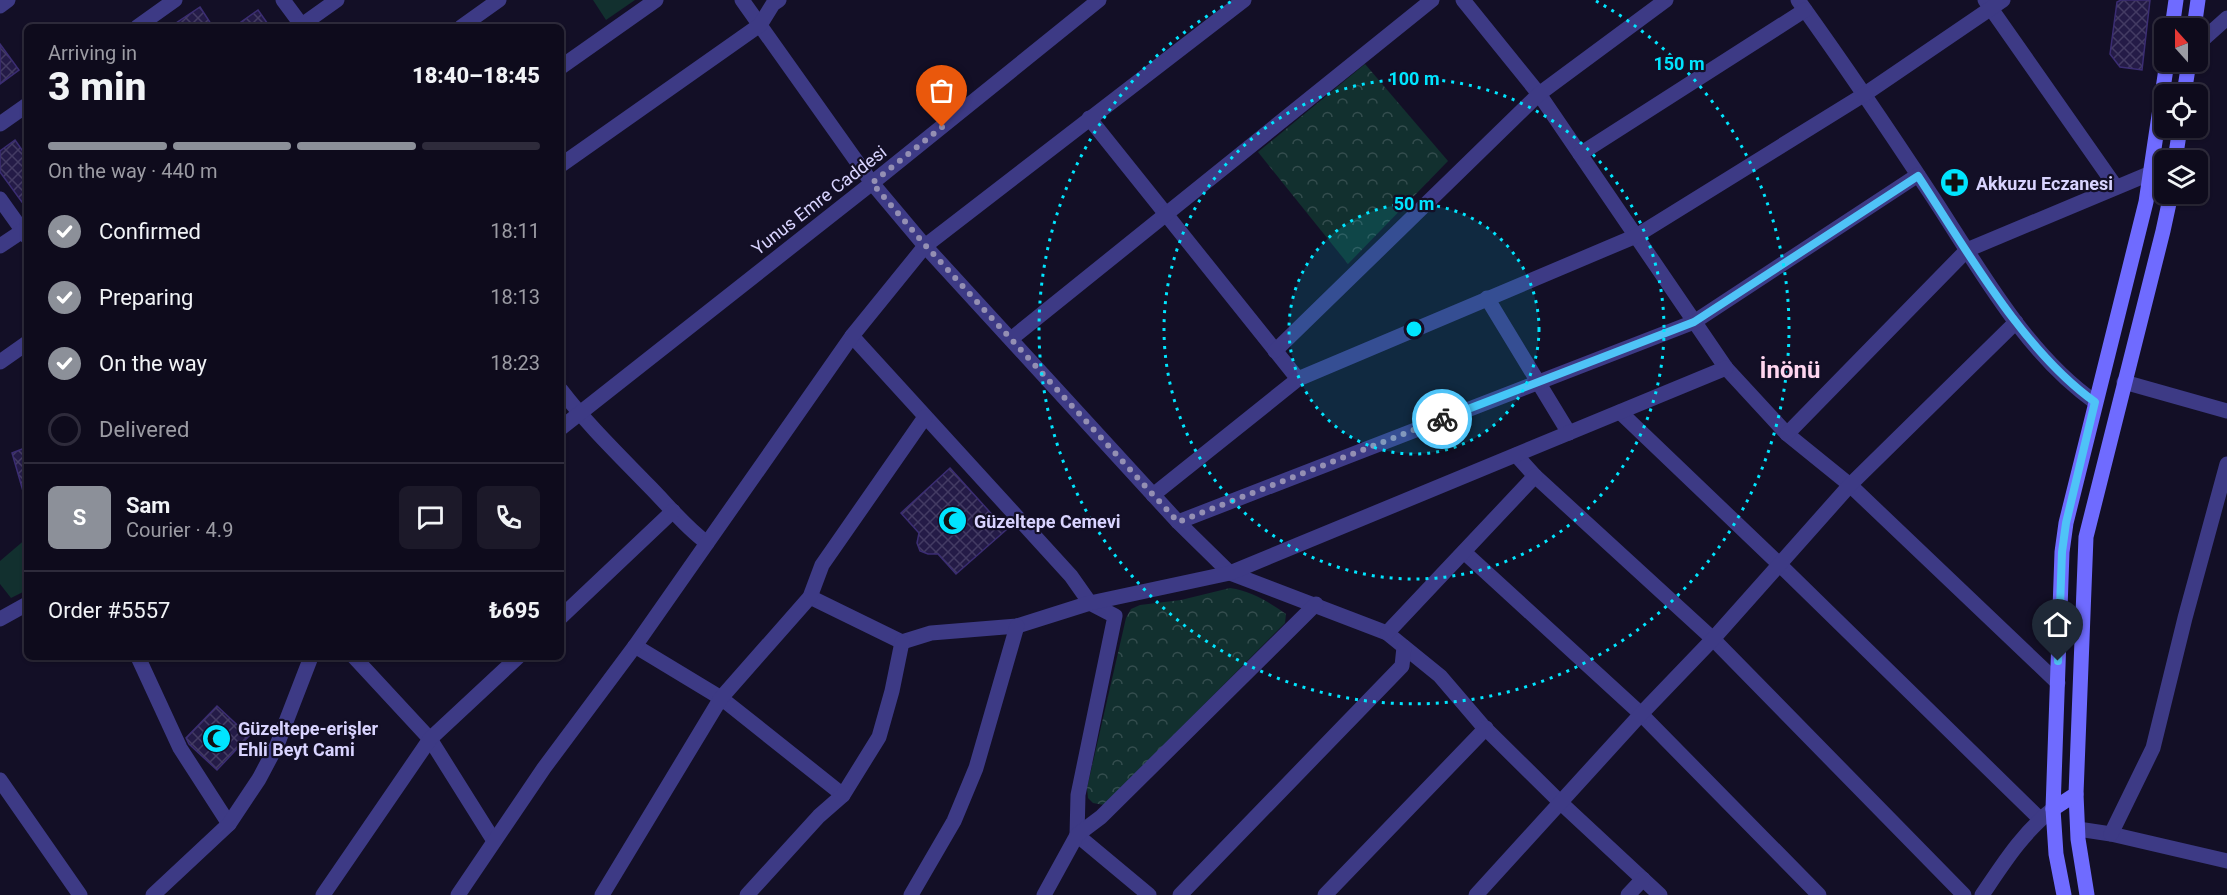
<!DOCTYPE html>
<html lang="en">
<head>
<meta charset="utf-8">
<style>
  :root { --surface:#0e0b1c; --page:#1c1929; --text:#f1f3f6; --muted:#9b9ba3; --line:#2e2b3b; --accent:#8c9099 }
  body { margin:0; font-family:Roboto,sans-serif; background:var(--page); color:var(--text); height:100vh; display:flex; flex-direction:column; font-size:22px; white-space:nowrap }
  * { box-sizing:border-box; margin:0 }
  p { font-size:20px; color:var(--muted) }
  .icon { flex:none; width:33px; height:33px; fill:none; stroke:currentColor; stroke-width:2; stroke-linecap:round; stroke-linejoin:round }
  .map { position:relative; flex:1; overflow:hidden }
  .sheet { position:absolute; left:24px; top:24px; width:540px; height:636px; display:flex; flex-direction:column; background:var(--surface); border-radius:9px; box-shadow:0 2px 4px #0004,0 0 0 2px var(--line) }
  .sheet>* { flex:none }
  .needle { width:39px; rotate:339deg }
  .controls { position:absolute; left:2154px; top:18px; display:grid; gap:12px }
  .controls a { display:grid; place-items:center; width:54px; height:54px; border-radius:9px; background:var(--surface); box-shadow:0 2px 4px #0004,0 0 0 2px var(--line); font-size:30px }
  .pin { position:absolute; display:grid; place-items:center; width:51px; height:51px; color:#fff; margin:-62px -26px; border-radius:50% 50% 50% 0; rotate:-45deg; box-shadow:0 0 6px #0007 }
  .pin .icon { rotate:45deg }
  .courier { position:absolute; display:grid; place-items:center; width:60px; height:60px; margin:-30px; border:4px solid #4fc3f7; border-radius:50%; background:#fff; color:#222; box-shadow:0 2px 8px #0007 }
  .headline em { font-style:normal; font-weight:800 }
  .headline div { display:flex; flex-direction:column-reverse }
  .headline { display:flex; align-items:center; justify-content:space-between; height:102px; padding:0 24px }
  h1 { font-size:39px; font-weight:800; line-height:45px }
  .bar { display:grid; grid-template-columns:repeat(4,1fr); gap:9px 6px; align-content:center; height:72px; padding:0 24px }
  .bar i { height:8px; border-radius:4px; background:var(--line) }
  .bar .selected { background:var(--accent) }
  .bar p { grid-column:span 4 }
  .line { display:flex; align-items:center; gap:15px; padding:0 24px; border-top:2px solid var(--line) }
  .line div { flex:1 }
  .round { display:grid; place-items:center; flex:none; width:63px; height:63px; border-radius:9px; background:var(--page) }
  ol { padding:0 24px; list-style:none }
  li { display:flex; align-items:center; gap:18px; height:66px }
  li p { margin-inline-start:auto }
  li .icon { padding:6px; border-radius:50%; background:var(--accent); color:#fff; stroke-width:4 }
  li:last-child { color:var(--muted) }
  li i { width:33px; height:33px; border:3px solid var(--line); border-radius:50% }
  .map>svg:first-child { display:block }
  .grass { fill:#12302f }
  .park { fill:url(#park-crowns) }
  .building { fill:url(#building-cross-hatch); stroke:#3b2d73; stroke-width:1.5 }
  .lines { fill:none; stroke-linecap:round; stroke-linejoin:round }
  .minor { stroke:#3d3a85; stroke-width:15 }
  .tertiary { stroke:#3d3a85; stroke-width:15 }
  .secondary { stroke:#6f6bff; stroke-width:15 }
  .done { stroke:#948fb3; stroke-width:6; stroke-dasharray:0 10.8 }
  .route { stroke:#4fc3f7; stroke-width:8 }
  .ring { fill:none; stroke:#00e5ff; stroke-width:3; stroke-dasharray:3 6 }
  .labels { text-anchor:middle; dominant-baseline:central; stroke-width:4.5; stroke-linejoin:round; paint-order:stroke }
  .poi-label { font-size:18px; font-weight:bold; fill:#d9d4ff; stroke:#130f26; text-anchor:start }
  .street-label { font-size:18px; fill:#d9d4ff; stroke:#130f26 }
  .district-label { font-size:24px; font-weight:bold; fill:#ffd6f0; stroke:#130f26 }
  .centre { fill:#00e5ff; stroke:#130f26; stroke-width:3 }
  .ring-label { font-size:18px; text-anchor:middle; font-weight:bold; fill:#00e5ff; stroke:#130f26; stroke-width:4.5; stroke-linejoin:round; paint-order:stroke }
</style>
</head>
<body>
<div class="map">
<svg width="2227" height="895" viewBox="0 0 2227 895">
  <defs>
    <pattern id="park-crowns" width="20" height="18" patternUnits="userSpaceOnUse" patternTransform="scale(1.5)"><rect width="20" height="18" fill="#12302f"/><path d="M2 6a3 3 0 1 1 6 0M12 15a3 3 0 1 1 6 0" fill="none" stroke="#344d4e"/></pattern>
    <pattern id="building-cross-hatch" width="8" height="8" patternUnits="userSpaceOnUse" patternTransform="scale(1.5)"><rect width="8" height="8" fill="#241b47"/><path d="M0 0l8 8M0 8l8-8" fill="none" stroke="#433b63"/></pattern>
  </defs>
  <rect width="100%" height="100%" fill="#130f26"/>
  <g class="grass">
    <path d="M593 0H635L606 20Z"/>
    <path d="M27 538V590L11 598 0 584V561Z"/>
  </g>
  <g class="park">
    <path d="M1365 64 1448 161 1348 264 1258 152Z"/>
    <path d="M1230 588C1252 591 1268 602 1286 614L1285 623 1104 805 1093 803 1088 798 1087 788 1126 618 1131 609 1140 605 1181 600Z"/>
  </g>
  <g class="building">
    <path d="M2121 0H2150L2142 70 2120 67 2110 54 2117 2Z"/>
    <path d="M200 7 213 27H170Z"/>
    <path d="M258 10 270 27H234Z"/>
    <path d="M0 44 19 70 0 84Z"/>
    <path d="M15 140 27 157V209L0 172V151Z"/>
    <path d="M27 447V490L23 491 12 453Z"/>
    <path d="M950 468 1006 530 956 574 938 554H928L920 551 917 543 919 533 901 513Z"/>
    <path d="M217 706 249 736 217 770 189 744 186 738Z"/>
  </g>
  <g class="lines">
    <g class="minor">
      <path d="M283 0 303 27"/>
      <path d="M742 0 872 183 925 246 1178 522 1230 573 1387 633 1440 676 1482 725 1561 803 1660 895"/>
      <path d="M1463 0 1539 94 1726 368 1787 434 1850 485 2058 683"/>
      <path d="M1798 0C1844 64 1888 129 1932 196 1978 266 2025 353 2095 402"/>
      <path d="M1985 0 2116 187"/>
      <path d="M0 6 8 0"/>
      <path d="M299 27 337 0"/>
      <path d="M461 27 499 0"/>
      <path d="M561 67 656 0"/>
      <path d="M1089 118 1298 379"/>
      <path d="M1580 154 1805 10"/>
      <path d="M561 165 760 25 773 4 779 0"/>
      <path d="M0 199 27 237"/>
      <path d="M0 246 27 228"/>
      <path d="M1487 298 1569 433"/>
      <path d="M852 336 1071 576 1090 603 1115 616 1078 795 1077 835 1149 895"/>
      <path d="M1011 339 1432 0"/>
      <path d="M1275 351 1539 94 1666 0"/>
      <path d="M0 362 27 343"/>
      <path d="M2124 382 2227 411"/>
      <path d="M561 390C587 424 618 454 648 485 668 505 685 527 707 543"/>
      <path d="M1620 412 1779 564 2040 819"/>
      <path d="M1787 434 1967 250 2151 173"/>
      <path d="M1516 455 1535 476 1713 639 1964 895"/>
      <path d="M1153 495 1298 379 1636 236 1865 94 2003 0"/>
      <path d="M1178 522 1694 322 1918 175"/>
      <path d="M1464 552 1641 714 1819 895"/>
      <path d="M810 597 902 642 931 633 1017 626 1090 603 1230 573 1726 368"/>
      <path d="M561 617 673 511"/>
      <path d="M0 619 27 604"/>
      <path d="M1387 633 1535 476"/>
      <path d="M635 646 721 698 843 795"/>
      <path d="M138 657 180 748 229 824"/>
      <path d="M354 657 430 739 494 841"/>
      <path d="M0 780 80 895"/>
      <path d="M2078 829 2111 834 2227 861"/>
      <path d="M2111 834 2153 748 2185 618 2227 464"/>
      <path d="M323 895 430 739 518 657"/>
      <path d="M458 895 544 768 635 646 852 336 925 246 1244 0"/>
      <path d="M602 895 721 698 810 597 822 565 925 417"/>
      <path d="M747 895 819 816 843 795 879 737 892 691 902 642"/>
      <path d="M911 895 954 821 976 768 1017 626"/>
      <path d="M1044 895 1077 835 1101 817 1316 604"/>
      <path d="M1180 895 1402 666 1404 647"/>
      <path d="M1325 895 1486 728"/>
      <path d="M1476 895 1641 714 1713 639 1850 485 2016 322"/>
      <path d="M1628 895 1643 879"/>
    </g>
    <g class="tertiary">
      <path d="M137 27 175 0"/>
      <path d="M2198 44 2227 18"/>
      <path d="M0 124 27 105"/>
      <path d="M561 428 872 183 1099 0"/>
      <path d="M153 895 229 824 259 779 277 745 311 657"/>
      <path d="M1982 895C2003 864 2023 832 2053 809"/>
    </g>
    <g class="secondary">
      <path d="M2172 28 2176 0"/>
      <path d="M2194 28 2198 0"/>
      <path d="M2184 94 2189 62"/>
      <path d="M2175 160 2180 128"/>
      <path d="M2076 794 2078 839 2087 895"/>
      <path d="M2053 809 2076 794 2086 537 2163 231 2171 194"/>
      <path d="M2064 895 2056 854 2053 809 2062 552 2066 523 2146 202 2167 62"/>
    </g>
  </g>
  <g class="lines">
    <path class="done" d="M942 127 872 183 926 246 1178 522 1442 419"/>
    <path class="route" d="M1442 419 1694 322 1918 176C1966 249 2023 351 2095 402L2066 523 2062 552 2058 661"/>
  </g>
  <circle cx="1414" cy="329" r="125" fill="#00e5ff" fill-opacity=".12"/>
  <g class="ring">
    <circle cx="1414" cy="329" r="125"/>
    <circle cx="1414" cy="329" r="250"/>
    <path d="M1596 1A375 375 0 1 1 1232 1"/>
  </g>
  <defs>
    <symbol id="pharmacy-disc" viewBox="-11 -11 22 22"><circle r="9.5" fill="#00e5ff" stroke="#130f26"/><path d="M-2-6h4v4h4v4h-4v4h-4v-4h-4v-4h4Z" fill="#111"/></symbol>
    <symbol id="mosque-disc" viewBox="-11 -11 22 22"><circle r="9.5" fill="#00e5ff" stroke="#130f26"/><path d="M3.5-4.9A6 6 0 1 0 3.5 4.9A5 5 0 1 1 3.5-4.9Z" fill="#111"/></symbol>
  </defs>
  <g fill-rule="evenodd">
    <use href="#pharmacy-disc" x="1938" y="166" width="33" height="33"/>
    <use href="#mosque-disc" x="936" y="504" width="33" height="33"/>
    <use href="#mosque-disc" x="200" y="722" width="33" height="33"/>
  </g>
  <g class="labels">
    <g class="poi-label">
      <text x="1976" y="183">Akkuzu Eczanesi</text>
      <text x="974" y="521">Güzeltepe Cemevi</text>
      <text x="238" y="728">Güzeltepe-erişler<tspan x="238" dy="21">Ehli Beyt Cami</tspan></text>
    </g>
    <g class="street-label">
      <text transform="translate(819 200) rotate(-38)">Yunus Emre Caddesi</text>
    </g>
    <g class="district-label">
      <text x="1790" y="370">İnönü</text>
    </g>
  </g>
  <circle cx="1414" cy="329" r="9" class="centre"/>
  <g class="ring-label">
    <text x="1679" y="70">150 m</text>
    <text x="1414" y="85">100 m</text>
    <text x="1414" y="210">50 m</text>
  </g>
</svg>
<div class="controls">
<a><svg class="needle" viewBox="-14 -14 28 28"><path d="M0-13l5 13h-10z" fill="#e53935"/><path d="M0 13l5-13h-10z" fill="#9b9ba3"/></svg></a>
<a><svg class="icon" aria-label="locate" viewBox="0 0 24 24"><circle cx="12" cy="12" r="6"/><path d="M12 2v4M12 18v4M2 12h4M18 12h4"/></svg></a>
<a><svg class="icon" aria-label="layers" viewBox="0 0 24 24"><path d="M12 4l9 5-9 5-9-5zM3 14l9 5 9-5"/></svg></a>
</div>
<div class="pin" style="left:942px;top:127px;background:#ea580c"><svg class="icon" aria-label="bag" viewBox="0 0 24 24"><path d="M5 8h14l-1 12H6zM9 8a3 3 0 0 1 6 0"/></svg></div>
<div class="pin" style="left:2058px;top:661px;background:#1f2937"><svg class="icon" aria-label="home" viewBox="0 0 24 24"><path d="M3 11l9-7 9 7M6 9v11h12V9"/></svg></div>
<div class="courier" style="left:1442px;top:419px"><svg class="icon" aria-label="bike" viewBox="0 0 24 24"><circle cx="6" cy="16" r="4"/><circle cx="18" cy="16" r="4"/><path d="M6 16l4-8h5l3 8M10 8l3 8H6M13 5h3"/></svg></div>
<section class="sheet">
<div class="headline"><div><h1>3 min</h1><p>Arriving in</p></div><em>18:40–18:45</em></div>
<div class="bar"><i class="selected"></i><i class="selected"></i><i class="selected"></i><i></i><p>On the way · 440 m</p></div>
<ol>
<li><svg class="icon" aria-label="check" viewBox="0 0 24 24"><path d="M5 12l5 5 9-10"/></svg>Confirmed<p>18:11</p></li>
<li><svg class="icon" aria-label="check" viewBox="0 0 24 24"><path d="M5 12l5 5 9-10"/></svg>Preparing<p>18:13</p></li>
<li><svg class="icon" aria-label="check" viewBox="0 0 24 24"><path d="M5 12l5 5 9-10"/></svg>On the way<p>18:23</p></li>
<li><i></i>Delivered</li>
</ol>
<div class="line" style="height:108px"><b class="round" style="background:var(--accent);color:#fff">S</b><div><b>Sam</b><p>Courier · 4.9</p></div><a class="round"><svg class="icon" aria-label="chat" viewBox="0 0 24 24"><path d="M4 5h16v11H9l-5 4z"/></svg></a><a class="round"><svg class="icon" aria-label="phone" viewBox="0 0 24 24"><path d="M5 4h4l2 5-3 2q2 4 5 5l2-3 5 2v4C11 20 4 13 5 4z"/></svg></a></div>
<div class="line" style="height:78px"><div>Order #5557</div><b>₺695</b></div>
</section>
</div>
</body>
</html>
